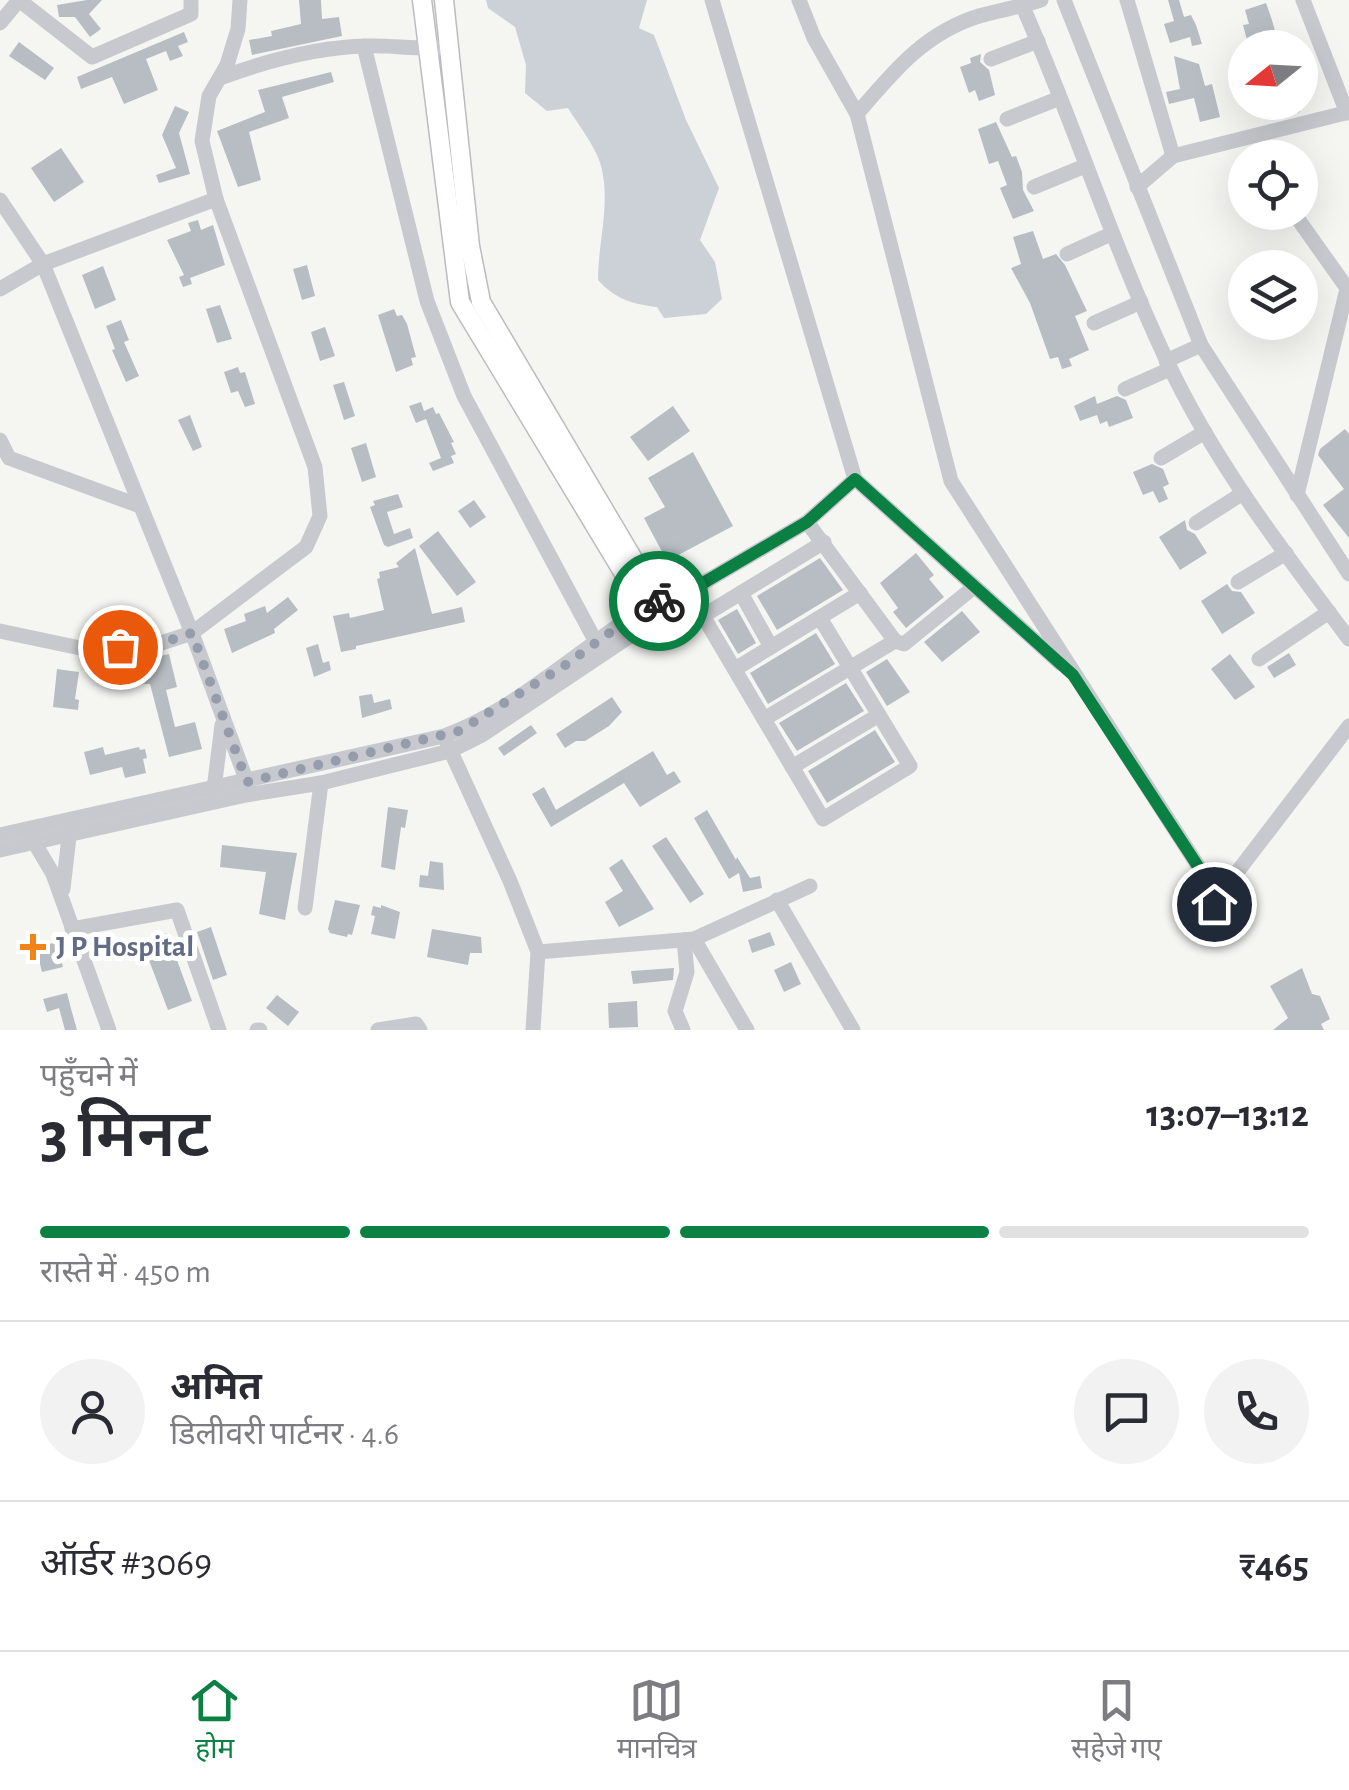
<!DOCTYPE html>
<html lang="hi">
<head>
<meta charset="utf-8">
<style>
  :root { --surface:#fff; --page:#f2f2f3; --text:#2b2b33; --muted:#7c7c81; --line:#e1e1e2; --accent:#0b8043 }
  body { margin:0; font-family:"Alegreya Sans","Noto Sans Devanagari",sans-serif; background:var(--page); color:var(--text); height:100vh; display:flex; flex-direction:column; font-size:38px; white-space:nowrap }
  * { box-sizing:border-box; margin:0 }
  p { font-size:32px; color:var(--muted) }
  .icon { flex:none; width:55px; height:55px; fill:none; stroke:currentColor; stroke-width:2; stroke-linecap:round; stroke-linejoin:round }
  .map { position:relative; height:1030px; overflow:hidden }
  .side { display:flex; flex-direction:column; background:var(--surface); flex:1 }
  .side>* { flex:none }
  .needle { width:65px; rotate:252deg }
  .buttons { position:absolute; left:1228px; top:30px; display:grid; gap:20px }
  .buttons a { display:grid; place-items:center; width:90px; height:90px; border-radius:50%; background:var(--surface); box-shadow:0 10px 40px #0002; font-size:50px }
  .pin { position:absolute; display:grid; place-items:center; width:85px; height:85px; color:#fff; margin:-42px; border:5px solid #fff; border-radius:50%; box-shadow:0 2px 10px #0007 }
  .courier { position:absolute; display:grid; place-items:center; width:100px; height:100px; margin:-50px; border:8px solid #0b8043; border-radius:50%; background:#fff; color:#222; box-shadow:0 2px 12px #0007 }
  .headline em { font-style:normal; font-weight:600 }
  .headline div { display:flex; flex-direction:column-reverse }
  .headline { display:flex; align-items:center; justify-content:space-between; height:170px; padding:0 40px }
  h1 { font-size:65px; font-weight:600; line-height:75px }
  .bar { display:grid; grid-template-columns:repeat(4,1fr); gap:15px 10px; align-content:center; height:120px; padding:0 40px }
  .bar i { height:12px; border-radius:8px; background:var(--line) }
  .bar .active { background:var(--accent) }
  .bar p { grid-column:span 4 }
  .line { display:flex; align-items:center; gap:25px; padding:0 40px; border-top:2px solid var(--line) }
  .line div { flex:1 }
  .round { display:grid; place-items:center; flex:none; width:105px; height:105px; border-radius:52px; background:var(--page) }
  .menu { display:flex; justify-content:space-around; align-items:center; height:140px; border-top:2px solid var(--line); background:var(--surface); font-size:28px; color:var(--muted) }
  .menu a { display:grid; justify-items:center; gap:5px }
  .menu .active { color:var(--accent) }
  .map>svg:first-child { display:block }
  .water { fill:#ccd0d7 }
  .building { fill:#b8bdc3 }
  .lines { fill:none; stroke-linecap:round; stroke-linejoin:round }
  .major-casing { stroke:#babcc1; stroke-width:21 }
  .minor { stroke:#c8c9ce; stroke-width:15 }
  .major { stroke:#fff; stroke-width:18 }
  .done { stroke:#959cab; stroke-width:10; stroke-dasharray:0 18 }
  .route { stroke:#0b8043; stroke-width:12 }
  .poi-dot { fill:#f18417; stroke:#fff; stroke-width:4 }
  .labels { text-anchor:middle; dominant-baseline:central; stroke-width:10; stroke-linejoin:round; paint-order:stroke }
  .poi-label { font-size:30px; font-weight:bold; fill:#626c85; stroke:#fff; text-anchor:start }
</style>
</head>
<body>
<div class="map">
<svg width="1349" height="1030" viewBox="0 0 1349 1030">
  <rect width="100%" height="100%" fill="#f5f6f2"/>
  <path class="water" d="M486 0H647L639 28 654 35 686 120 719 188 700 240 715 262 722 299 706 314 664 318 657 307C632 304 615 299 598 280 598 243 610 207 602 170 598 149 579 126 568 108L547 111 525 93 526 65 515 27 488 8Z"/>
  <g class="building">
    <path d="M87 0H102L89 14 101 29 90 37 75 17H59L57 5Z"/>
    <path d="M299 0H321L322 19 339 17 342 36 252 55 249 40 272 36 271 31 301 24Z"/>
    <path d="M1168 0H1179L1184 17 1191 15 1196 25 1202 44 1192 46 1190 37 1170 43 1164 24 1174 21Z"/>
    <path d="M1266 3 1271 17 1280 48H1259L1256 38 1247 40 1243 25 1249 24 1245 10Z"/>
    <path d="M184 32 188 42 178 46 183 56 170 61 166 51 146 59 158 90 124 104 112 77 81 89 77 77Z"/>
    <path d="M19 42 54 68 45 80 9 56Z"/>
    <path d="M981 54 980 62 989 70 995 95 979 101 975 90 969 93 960 67 971 63 970 58Z"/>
    <path d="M1174 56 1199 64 1205 86 1212 84 1220 117 1200 122 1194 98 1169 104 1166 92 1180 89Z"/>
    <path d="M331 72 334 82 282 97 289 118 249 132 261 180 238 187 217 131 265 112 258 90Z"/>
    <path d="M1272 102H1298L1300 112 1276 118Z"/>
    <path d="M175 106 189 112 179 133 190 174 159 183 156 175 176 168 162 135Z"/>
    <path d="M996 122 1012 157 1016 156 1022 172 1023 190 1034 211 1013 219 1000 188 1007 185 998 161 989 164 978 129Z"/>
    <path d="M61 148 84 182 54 202 31 168Z"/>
    <path d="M198 220 201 230 213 225 225 265 190 278 192 284 183 287 179 277 184 275 167 240 191 231 188 223Z"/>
    <path d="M1033 231 1043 259 1056 254 1065 265 1087 311 1075 316 1089 350 1069 359 1072 366 1062 369 1058 357 1050 359 1030 303 1011 268 1021 264 1013 237Z"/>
    <path d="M307 265 315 296 302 300 293 269Z"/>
    <path d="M103 266 116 300 95 309 82 275Z"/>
    <path d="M220 305 232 339 217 343 206 309Z"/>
    <path d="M394 309 397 316 402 315 407 324 416 357 411 358 413 365 396 372 378 315Z"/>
    <path d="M121 320 129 340 124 342 139 376 126 382 112 350 115 349 106 326Z"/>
    <path d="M325 327 335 356 320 361 311 332Z"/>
    <path d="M238 367 240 373 245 372 255 404 245 407 238 391 231 393 224 372Z"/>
    <path d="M344 382 355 416 344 420 333 385Z"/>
    <path d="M1095 396 1097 404 1117 396 1126 400 1133 418 1109 427 1107 421 1100 424 1097 415 1080 421 1074 406Z"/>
    <path d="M421 402 424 411 433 407 436 414 439 413 454 442 451 443 456 454 451 456 454 463 433 471 429 463 441 458 426 419 416 423 409 406Z"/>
    <path d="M673 406 690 431 648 461 630 437Z"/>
    <path d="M190 415 202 447 193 451 178 420Z"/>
    <path d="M1345 429 1349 434V538L1323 505 1344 489 1318 455 1320 449Z"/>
    <path d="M366 443 376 477 362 482 351 448Z"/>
    <path d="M693 452 733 526 667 561 644 518 665 507 648 478Z"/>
    <path d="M1152 464 1163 469 1169 484 1163 487 1168 499 1159 503 1153 491 1143 495 1133 472Z"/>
    <path d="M398 494 403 507 387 512 394 534 410 528 413 538 388 547 384 545 370 507 375 505 373 501Z"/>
    <path d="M474 500 486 517 470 528 458 511Z"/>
    <path d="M1185 520 1187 530 1195 534 1207 553 1180 570 1159 537Z"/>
    <path d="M438 531 476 582 457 596 419 546Z"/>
    <path d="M415 548 432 614 462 607 465 622 356 646V649L341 652 333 616 349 613 350 618 384 610 377 579 380 578 379 572 399 567 396 563Z"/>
    <path d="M916 553 934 575 929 579 944 597 906 628 893 612 898 608 880 583Z"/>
    <path d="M820 558 843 590 777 630 757 596Z"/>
    <path d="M1227 584 1232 591 1241 592 1255 613 1222 634 1201 601Z"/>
    <path d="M288 597 298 610 274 629 275 633 232 653 224 629 246 621 244 614 265 606 267 613Z"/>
    <path d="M737 609 756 643 738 654 718 620Z"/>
    <path d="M962 611 980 632 942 662 924 642Z"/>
    <path d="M816 633 835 664 768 704 750 673Z"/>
    <path d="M318 644 323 663 329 661 331 670 314 677 306 648Z"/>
    <path d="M1289 653 1296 665 1274 678 1267 667Z"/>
    <path d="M169 654 177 687 166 690 175 727 195 722 202 749 169 757 150 684H97L98 660 118 658V670L155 671 152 658Z"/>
    <path d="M1230 654 1255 687 1235 700 1211 669Z"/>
    <path d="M887 659 910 692 887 706 866 672Z"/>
    <path d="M57 669 79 672 75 699 79 700 78 710 53 707Z"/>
    <path d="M846 683 864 711 797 751 779 723Z"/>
    <path d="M372 694 374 703 390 699 392 709 362 718 359 696Z"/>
    <path d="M612 697 622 712 609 726 585 741H576L565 748 556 734Z"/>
    <path d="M531 725 537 733 504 756 498 748Z"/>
    <path d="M875 730 895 762 827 803 808 771Z"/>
    <path d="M103 747 105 755 139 747 140 750 145 749 147 758 143 759 146 773 125 778 122 767 90 775 84 752Z"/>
    <path d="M653 751 667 775 674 771 681 782 640 807 624 783 551 827 532 794 544 787 556 810Z"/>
    <path d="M388 807 408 810 405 828 401 827 395 870 381 867Z"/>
    <path d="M707 810 736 860 737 857 750 878 760 876 762 888 743 892 739 873 729 879 694 818Z"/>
    <path d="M666 837 704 894 690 903 652 846Z"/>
    <path d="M222 845 297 853 285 920 259 914 266 872 220 867Z"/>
    <path d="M622 859 654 909 619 927 605 902 623 891 609 868Z"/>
    <path d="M430 861 443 863 444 890 419 887 420 875 428 876Z"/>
    <path d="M335 900 360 905 352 935 348 934 347 937 330 933 328 929Z"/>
    <path d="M381 905 400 912 395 939 371 934 375 916 371 915 373 906 381 908Z"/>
    <path d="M211 927 227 975 213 980 197 932Z"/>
    <path d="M432 929 481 937 482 953H470L468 965 427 957Z"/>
    <path d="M770 932 775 945 752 953 748 940Z"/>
    <path d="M167 933 192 1001 168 1010 142 942Z"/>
    <path d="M56 942 63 967 42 972 36 948Z"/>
    <path d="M791 962 801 984 784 992 774 970Z"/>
    <path d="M674 968 673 980 633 984 631 971Z"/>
    <path d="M1302 968 1312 994 1320 996 1330 1019 1321 1024 1324 1030H1273L1288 1018 1270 986Z"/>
    <path d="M67 993 70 1005 77 1030H65L59 1008 47 1012 43 999Z"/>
    <path d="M277 995 299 1012 288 1026 266 1008Z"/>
    <path d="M637 1001 638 1027 609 1028 608 1003Z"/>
  </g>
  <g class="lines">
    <defs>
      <g id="major">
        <path d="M422 0 460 302 643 605"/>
        <path d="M444 0 470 246 481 302 658 601"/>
        <circle cx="654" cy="613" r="13"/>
      </g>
    </defs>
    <use href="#major" class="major-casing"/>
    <g class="minor">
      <path d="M19 0 92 57 191 14V0"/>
      <path d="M799 0 814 38 857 114 951 481 1218 897"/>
      <path d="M1064 0 1201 345 1349 574"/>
      <path d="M1127 0 1173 156"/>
      <path d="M1303 0 1347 113"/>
      <path d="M1023 7C1074 123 1112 244 1166 359 1213 460 1282 550 1349 639"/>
      <path d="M0 23 19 0"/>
      <path d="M364 46 427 301 464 396 596 642"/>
      <path d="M991 59 1038 41"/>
      <path d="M220 78C266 61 316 47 366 46 389 45 413 49 437 48"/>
      <path d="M857 114C893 72 924 33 979 16 1000 10 1021 7 1041 0"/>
      <path d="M1007 119 1060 98"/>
      <path d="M1034 187 1085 166"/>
      <path d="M1137 187 1173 156 1349 112"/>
      <path d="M0 200 43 264 192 633 247 782"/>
      <path d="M1293 212 1349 291"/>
      <path d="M1067 254 1111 234"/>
      <path d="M0 289 43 264 216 199"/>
      <path d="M1094 323 1141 302"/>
      <path d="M1166 361 1201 345"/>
      <path d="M1125 389 1170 369"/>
      <path d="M0 440 9 458 140 506"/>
      <path d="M1161 458 1205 432"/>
      <path d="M855 479 1060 663"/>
      <path d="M1297 495 1347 289"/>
      <path d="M807 522 895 641 904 644 974 587"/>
      <path d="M1196 523 1243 493"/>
      <path d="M1238 582 1286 553"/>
      <path d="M741 593 771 647"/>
      <path d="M664 606 807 522 855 479 712 0"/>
      <path d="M820 618 910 766 823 819 703 616 824 542"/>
      <path d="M0 631 85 649 155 645 192 633 306 547 320 516 315 467 216 199 202 141 209 96 227 65 238 29 240 0"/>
      <path d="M1259 659 1329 612"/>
      <path d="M735 669 860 593"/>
      <path d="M764 719 895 641"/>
      <path d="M447 743 510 881 538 952 533 1030"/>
      <path d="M792 767 879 715"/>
      <path d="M214 789 222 725"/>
      <path d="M0 835 444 736C514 711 579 650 641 610"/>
      <path d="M31 837 53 874 109 1030"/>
      <path d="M0 850 246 795 321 783 450 751 482 735 648 624"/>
      <path d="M63 889 70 828"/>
      <path d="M777 900 853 1030"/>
      <path d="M305 908 321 783"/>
      <path d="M1213 919 1211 911 1218 897 1349 726"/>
      <path d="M72 929 177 910 219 1030"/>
      <path d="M694 939 747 1030"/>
      <path d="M538 952 694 939 810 886"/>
      <path d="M257 1030H260"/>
      <path d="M378 1030 416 1024 420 1030"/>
      <path d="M683 1030 675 1011 687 972 684 940"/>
    </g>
    <use href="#major" class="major"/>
  </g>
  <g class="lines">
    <path class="done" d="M120 647 155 645 192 633 247 782 459 731 564 666 641 610 646 602 659 601"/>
    <path class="route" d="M659 601 664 606 807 522 855 479 1073 675 1218 897 1214 904"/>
  </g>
  <path class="poi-dot" d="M28 932h10v10h10v10h-10v10h-10v-10h-10v-10h10z"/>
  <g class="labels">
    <g class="poi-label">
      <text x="56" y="947">J P Hospital</text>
    </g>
  </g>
</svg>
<div class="buttons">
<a><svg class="needle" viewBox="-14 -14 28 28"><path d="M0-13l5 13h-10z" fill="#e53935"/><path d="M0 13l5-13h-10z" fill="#7c7c81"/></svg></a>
<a><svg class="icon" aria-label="locate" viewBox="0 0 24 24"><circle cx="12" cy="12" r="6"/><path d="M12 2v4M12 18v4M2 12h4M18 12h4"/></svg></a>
<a><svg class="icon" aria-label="layers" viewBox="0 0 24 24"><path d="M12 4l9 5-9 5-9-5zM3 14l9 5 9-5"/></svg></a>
</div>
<div class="pin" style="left:120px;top:647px;background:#ea580c"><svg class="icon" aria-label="bag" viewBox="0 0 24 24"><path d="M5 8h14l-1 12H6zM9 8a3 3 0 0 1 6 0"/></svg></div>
<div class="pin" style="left:1214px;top:904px;background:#1f2937"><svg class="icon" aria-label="home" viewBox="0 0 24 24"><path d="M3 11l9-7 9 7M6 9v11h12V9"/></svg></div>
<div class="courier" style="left:659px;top:601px"><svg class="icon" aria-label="bike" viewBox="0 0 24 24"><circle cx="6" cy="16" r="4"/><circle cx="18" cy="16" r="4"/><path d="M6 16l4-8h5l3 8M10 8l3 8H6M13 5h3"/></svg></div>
</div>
<section class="side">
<div class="headline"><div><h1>3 मिनट</h1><p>पहुँचने में</p></div><em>13:07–13:12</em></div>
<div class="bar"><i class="active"></i><i class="active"></i><i class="active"></i><i></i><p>रास्ते में · 450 m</p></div>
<div class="line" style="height:180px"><a class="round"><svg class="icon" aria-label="person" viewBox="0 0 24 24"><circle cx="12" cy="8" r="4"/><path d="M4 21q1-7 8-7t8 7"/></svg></a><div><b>अमित</b><p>डिलीवरी पार्टनर · 4.6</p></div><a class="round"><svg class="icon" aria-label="chat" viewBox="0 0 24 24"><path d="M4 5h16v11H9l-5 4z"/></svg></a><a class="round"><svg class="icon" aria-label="phone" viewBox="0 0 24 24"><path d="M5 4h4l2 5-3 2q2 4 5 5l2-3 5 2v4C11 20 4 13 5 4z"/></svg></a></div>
<div class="line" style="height:130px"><div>ऑर्डर #3069</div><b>₹465</b></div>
</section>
<nav class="menu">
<a class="active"><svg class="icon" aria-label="home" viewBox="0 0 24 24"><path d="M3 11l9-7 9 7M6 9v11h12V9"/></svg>होम</a>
<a><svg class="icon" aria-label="map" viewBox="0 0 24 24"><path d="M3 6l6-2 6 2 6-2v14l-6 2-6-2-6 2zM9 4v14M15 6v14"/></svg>मानचित्र</a>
<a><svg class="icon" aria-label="saved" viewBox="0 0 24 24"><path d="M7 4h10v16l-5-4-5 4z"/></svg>सहेजे गए</a>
</nav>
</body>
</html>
